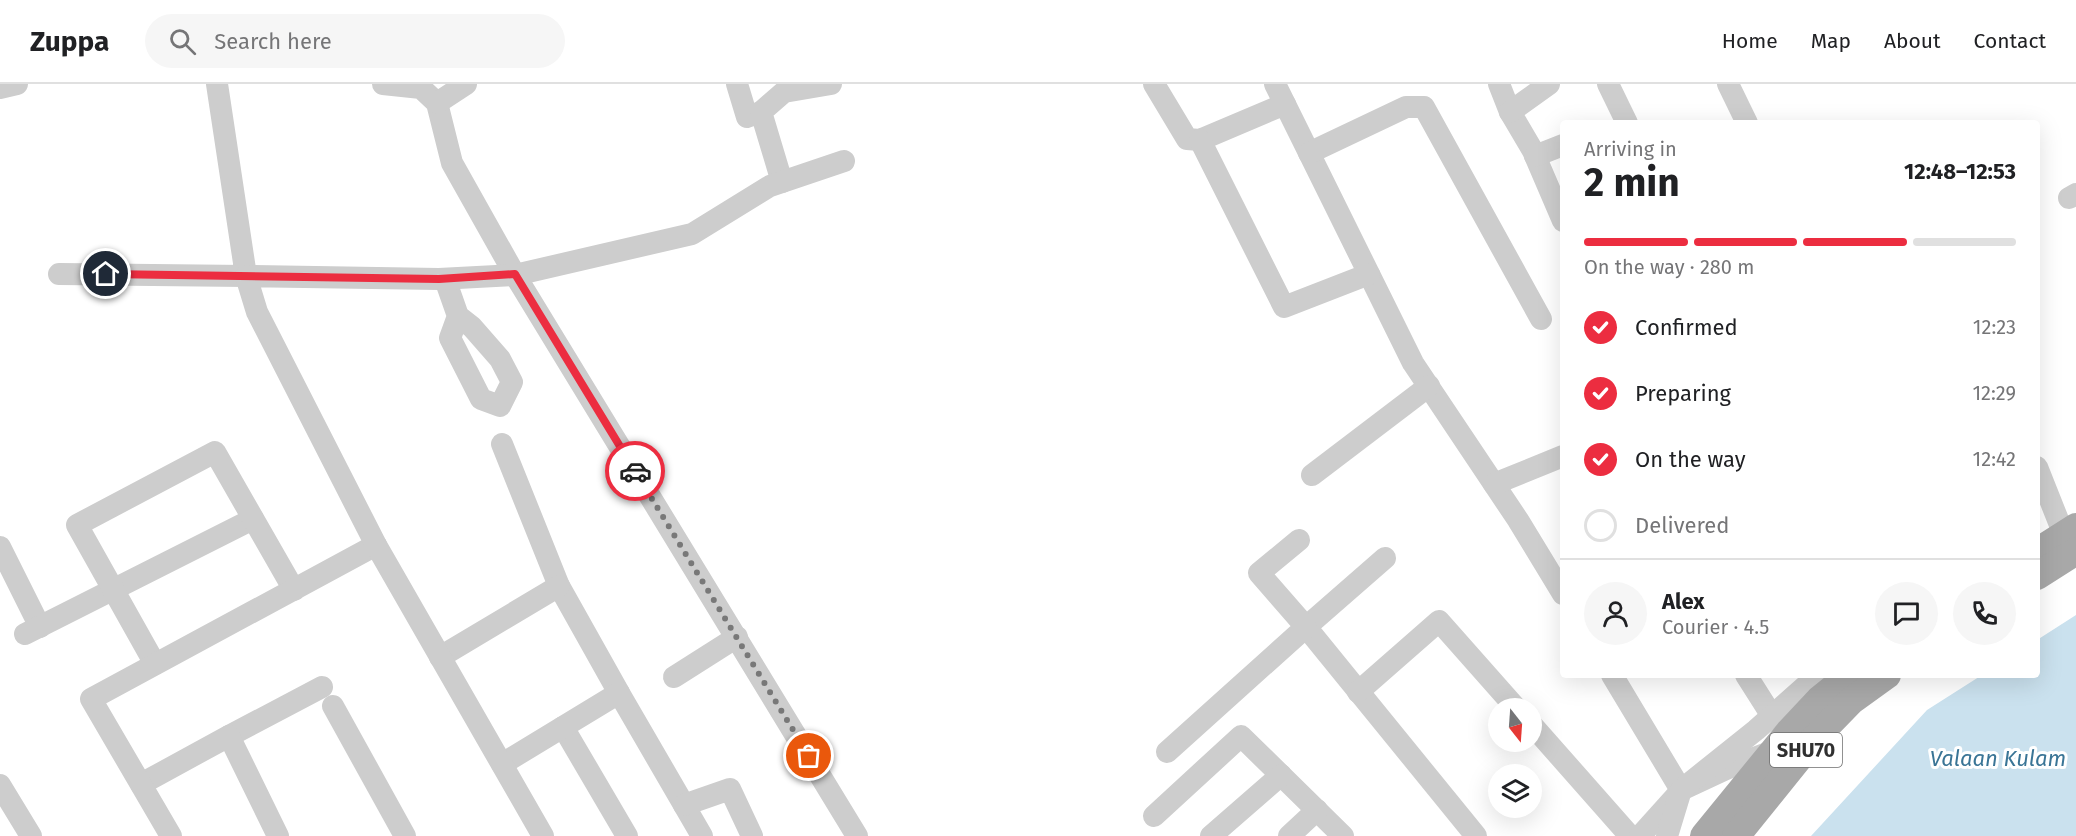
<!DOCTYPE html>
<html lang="en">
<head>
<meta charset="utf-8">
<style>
  :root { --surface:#fff; --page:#f6f6f6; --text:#202124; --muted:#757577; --line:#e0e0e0; --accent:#ec2d40 }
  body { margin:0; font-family:"Fira Sans",sans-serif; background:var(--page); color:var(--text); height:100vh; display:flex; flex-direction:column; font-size:22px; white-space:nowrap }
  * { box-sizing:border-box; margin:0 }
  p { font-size:20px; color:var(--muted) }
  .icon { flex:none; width:33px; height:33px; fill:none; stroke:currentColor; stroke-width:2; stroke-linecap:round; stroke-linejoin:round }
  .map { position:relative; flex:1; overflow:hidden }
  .sheet { position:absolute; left:1560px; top:36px; width:480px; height:558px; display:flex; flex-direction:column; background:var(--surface); border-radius:6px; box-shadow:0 6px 24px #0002 }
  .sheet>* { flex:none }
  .needle { width:39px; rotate:163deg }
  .fabs { position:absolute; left:1488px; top:614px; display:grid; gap:12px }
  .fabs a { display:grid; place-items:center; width:54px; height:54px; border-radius:50%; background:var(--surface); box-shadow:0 6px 24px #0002; font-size:30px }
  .pin { position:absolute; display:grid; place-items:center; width:51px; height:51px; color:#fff; margin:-26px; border:3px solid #fff; border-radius:50%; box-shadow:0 2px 6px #0007 }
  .courier { position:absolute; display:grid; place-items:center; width:60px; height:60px; margin:-30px; border:4px solid #ec2d40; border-radius:50%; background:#fff; color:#222; box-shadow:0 2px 8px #0007 }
  .summary em { font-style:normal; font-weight:700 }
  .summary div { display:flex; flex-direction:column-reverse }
  .summary { display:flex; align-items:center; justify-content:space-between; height:102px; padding:0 24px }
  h1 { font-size:39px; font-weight:700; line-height:45px }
  .bar { display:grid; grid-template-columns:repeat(4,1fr); gap:9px 6px; align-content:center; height:72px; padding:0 24px }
  .bar i { height:8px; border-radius:4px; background:var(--line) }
  .bar .on { background:var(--accent) }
  .bar p { grid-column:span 4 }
  .line { display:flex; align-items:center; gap:15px; padding:0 24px; border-top:2px solid var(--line) }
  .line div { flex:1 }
  .round { display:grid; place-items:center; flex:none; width:63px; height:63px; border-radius:32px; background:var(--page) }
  ol { padding:0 24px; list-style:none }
  li { display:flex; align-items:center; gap:18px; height:66px }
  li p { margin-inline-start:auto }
  li .icon { padding:6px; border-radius:50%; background:var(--accent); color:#fff; stroke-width:4 }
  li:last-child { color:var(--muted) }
  li i { width:33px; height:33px; border:3px solid var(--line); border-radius:50% }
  header { display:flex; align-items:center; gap:36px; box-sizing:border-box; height:84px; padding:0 30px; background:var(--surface); border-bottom:2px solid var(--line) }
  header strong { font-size:28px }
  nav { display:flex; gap:33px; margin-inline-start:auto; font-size:21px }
  .search { width:420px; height:54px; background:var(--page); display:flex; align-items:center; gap:15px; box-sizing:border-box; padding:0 21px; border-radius:33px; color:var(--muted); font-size:22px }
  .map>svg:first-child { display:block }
  .water { fill:#cae1ee }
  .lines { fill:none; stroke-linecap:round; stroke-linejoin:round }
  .minor { stroke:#cdcdcd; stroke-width:22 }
  .major { stroke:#a8a8a8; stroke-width:28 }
  .done { stroke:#787878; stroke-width:6; stroke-dasharray:0 10.8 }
  .route { stroke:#ec2d40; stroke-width:8 }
  .labels { text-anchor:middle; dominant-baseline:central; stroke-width:6; stroke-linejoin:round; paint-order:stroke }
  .shield { fill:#fff; stroke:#6e6e6e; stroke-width:1.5 }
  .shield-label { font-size:20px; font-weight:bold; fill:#303030 }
  .water-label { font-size:22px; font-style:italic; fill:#3a7596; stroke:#fff }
</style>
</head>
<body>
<header>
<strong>Zuppa</strong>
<div class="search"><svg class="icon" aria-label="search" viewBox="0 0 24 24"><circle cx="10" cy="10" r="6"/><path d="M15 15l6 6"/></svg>Search here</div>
<nav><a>Home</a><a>Map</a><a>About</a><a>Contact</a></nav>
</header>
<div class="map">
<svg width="2076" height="752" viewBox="0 0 2076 752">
  <rect width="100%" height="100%" fill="#fff"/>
  <path class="water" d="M2076 531V752H1811L1927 626 1982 591H2037V556Z"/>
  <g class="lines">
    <g class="minor">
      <path d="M383 0 421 4 437 19 452 79 515 191 857 752"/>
      <path d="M737 0 747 33 761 28"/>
      <path d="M1154 0 1187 55 1200 56 1285 20"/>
      <path d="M1275 0 1413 279 1518 436 1563 510"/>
      <path d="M1499 0 1510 28 1533 67 1563 137"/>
      <path d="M1608 0 1627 39"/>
      <path d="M1728 0 1747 39"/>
      <path d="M0 4 17 0"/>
      <path d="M437 19 466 0"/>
      <path d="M1510 28 1549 0"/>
      <path d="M1200 56 1284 223 1369 190"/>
      <path d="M1309 69 1406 23H1424L1541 235"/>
      <path d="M1535 72 1563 61"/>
      <path d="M782 98 761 28 784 8 831 0"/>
      <path d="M2069 114 2076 110"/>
      <path d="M59 190 246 192 217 0"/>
      <path d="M445 195 458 232 472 243 500 275 512 298 500 322 481 315 450 254 458 232"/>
      <path d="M502 360 559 502 619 609"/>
      <path d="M2037 383 2064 451"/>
      <path d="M1312 391 1429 302"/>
      <path d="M1494 400 1563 372"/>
      <path d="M0 463 40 543"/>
      <path d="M1385 474 1306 543 1476 752"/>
      <path d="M25 550 253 435"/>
      <path d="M440 573 559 502"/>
      <path d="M155 580 77 441 215 368 294 506"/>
      <path d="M1612 591 1681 706 1726 685 1775 666"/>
      <path d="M1746 591 1772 632"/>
      <path d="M674 593 737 553"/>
      <path d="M1358 608 1439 537 1516 624"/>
      <path d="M333 622 405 752"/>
      <path d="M1532 641 1630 752"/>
      <path d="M563 643 627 752"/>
      <path d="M229 652 322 603"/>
      <path d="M1167 668 1306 543 1259 489 1299 456"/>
      <path d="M502 680 619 609 702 752"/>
      <path d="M141 700 229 652 278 752"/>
      <path d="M0 701 31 752"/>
      <path d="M684 721 730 705 752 752"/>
      <path d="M1154 732 1241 652 1343 752"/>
      <path d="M171 752 91 615 376 461"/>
      <path d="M543 752 376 461 257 228 246 192 439 195 515 191 692 150 770 102 844 77"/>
      <path d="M1211 752 1281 691"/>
      <path d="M1289 752 1317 726"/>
      <path d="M1640 752 1676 712"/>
      <path d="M1667 752 1681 706 1756 646 1818 591"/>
    </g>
    <g class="major">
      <path d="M2037 468 2076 443"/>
      <path d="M2037 492 2076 467"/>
      <path d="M1704 752 1789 648 1819 616 1850 591"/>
      <path d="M1736 752 1815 654 1851 617 1887 591"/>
    </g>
  </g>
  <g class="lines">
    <path class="done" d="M635 387 809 672"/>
    <path class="route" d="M106 190 439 195 515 190 635 387"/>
  </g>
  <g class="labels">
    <rect class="shield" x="1770" y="649" width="72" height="34" rx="4.5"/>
    <g class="shield-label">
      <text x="1806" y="666">SHU70</text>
    </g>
    <g class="water-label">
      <text x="1998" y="674">Valaan Kulam</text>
    </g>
  </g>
</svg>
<div class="fabs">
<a><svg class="needle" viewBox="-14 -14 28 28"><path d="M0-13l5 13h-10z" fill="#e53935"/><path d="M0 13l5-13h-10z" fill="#757577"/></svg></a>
<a><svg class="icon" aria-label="layers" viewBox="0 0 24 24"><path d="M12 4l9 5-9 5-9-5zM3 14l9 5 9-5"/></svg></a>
</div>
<div class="pin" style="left:809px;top:672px;background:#ea580c"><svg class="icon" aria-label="bag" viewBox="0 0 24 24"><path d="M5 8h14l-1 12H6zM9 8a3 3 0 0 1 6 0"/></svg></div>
<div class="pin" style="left:106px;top:190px;background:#1f2937"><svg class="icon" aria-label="home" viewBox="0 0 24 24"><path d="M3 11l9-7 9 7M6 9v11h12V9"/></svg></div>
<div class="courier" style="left:635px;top:387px"><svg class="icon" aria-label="car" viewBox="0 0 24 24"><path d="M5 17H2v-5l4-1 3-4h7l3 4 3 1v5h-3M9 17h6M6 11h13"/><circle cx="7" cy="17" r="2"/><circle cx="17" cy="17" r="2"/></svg></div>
<section class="sheet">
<div class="summary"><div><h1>2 min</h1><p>Arriving in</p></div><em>12:48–12:53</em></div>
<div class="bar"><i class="on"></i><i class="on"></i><i class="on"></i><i></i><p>On the way · 280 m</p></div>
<ol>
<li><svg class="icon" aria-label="check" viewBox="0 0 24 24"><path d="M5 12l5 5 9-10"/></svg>Confirmed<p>12:23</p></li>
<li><svg class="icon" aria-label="check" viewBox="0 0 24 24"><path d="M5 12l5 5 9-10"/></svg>Preparing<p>12:29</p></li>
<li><svg class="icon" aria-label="check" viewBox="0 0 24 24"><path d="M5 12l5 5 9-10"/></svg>On the way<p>12:42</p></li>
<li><i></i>Delivered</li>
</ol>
<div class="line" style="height:108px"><a class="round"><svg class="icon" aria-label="person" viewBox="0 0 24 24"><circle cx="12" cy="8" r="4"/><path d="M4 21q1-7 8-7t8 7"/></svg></a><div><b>Alex</b><p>Courier · 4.5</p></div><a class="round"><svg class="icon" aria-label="chat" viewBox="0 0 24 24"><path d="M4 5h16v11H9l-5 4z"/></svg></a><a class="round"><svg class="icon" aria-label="phone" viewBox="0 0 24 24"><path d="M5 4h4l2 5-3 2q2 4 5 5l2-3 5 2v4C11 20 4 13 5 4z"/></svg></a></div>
</section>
</div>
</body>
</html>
